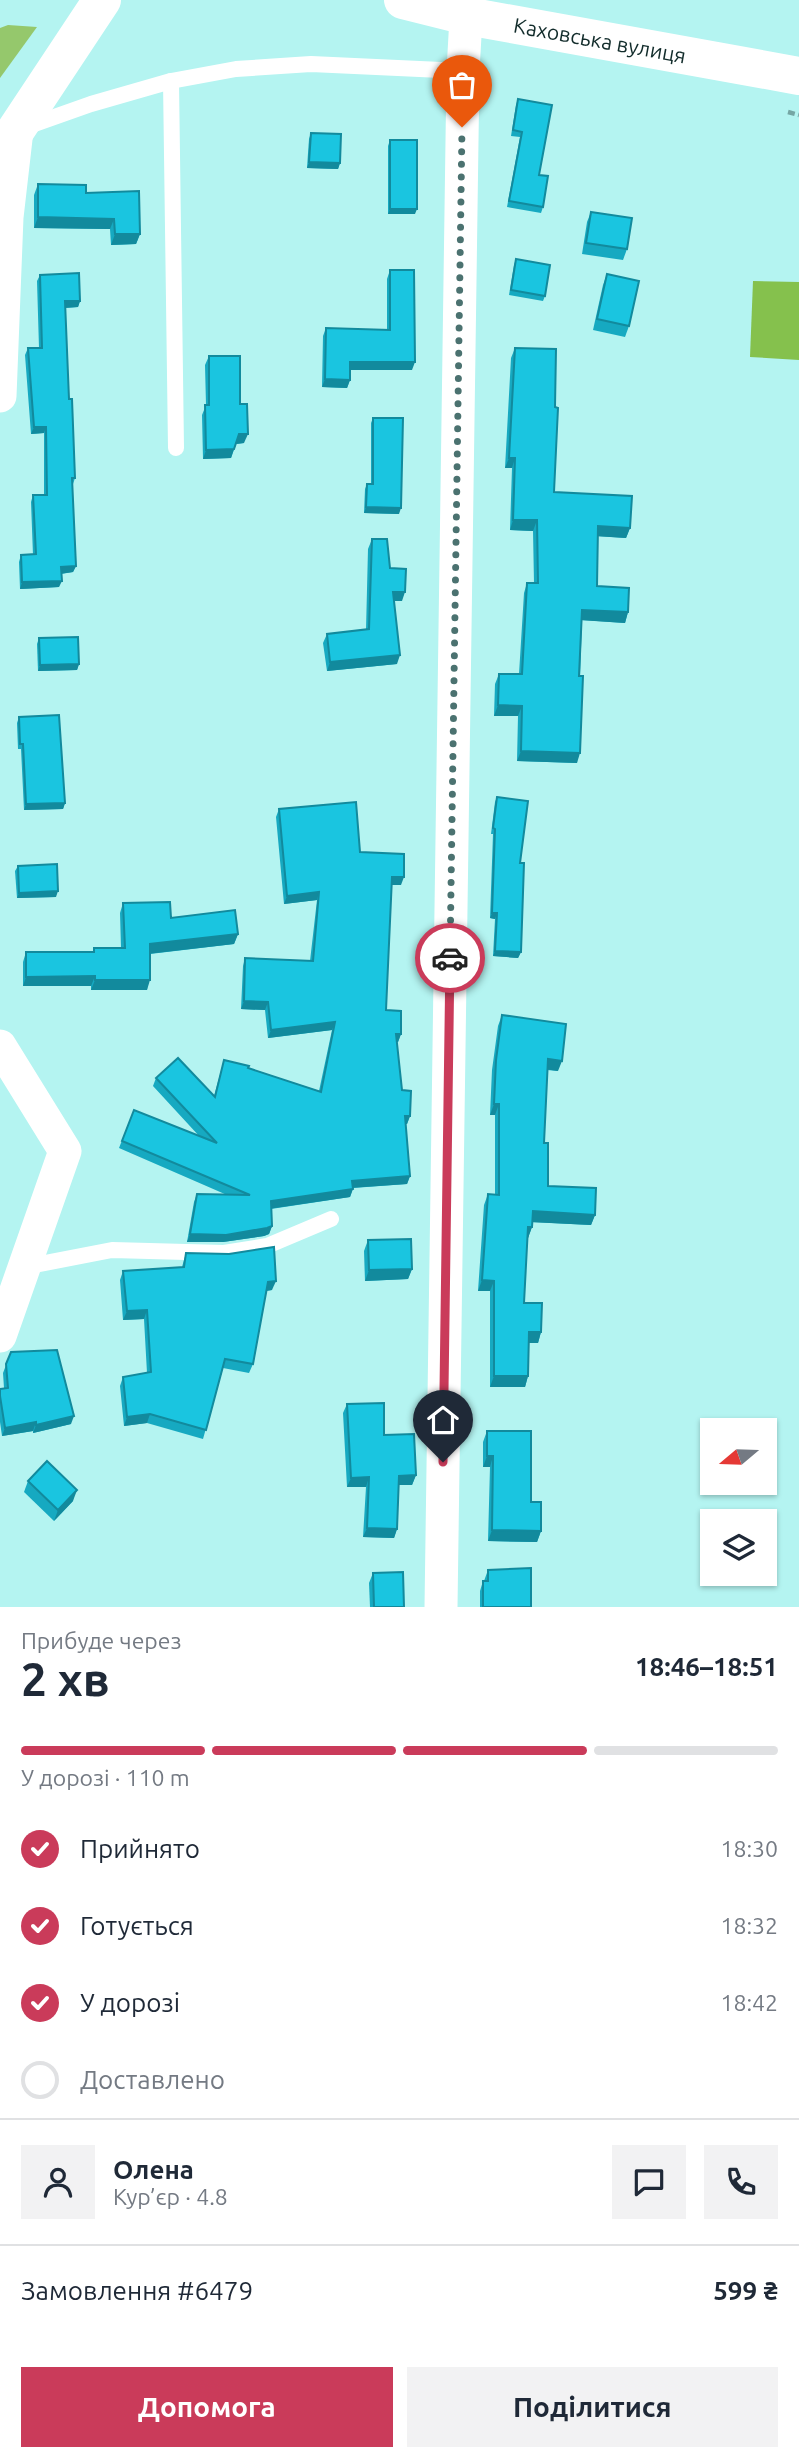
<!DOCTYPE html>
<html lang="uk">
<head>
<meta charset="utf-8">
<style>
  :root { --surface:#fff; --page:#f2f2f3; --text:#1f2937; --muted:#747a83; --line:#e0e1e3; --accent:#ca3b5a }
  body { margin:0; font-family:Ubuntu,sans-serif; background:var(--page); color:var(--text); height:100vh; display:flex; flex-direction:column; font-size:26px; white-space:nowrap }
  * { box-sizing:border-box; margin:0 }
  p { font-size:23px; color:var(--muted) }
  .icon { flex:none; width:38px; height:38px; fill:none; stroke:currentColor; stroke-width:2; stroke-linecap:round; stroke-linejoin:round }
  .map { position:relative; height:1607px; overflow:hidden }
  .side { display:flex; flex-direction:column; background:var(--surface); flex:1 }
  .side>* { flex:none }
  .needle { width:46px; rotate:251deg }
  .tools { position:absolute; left:700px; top:1418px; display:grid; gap:14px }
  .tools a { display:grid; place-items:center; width:77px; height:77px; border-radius:0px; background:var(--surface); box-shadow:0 2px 5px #0004; font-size:35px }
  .pin { position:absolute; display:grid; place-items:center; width:60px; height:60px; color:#fff; margin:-72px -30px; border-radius:50% 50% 50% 0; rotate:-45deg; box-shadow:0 0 7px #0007 }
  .pin .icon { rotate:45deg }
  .courier { position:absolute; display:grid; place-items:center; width:70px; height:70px; margin:-35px; border:5px solid #ca3b5a; border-radius:50%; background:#fff; color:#222; box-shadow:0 2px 9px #0007 }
  .overview em { font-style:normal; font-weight:700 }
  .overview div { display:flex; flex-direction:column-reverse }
  .overview { display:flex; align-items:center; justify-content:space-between; height:119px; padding:0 21px }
  h1 { font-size:46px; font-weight:700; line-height:52px }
  .bar { display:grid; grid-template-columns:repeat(4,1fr); gap:10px 7px; align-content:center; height:84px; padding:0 21px }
  .bar i { height:9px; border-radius:5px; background:var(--line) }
  .bar .selected { background:var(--accent) }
  .bar p { grid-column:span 4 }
  .line { display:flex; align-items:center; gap:18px; padding:0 21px; border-top:2px solid var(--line) }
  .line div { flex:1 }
  .round { display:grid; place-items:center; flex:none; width:74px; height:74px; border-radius:0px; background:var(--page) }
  ol { padding:0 21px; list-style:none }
  li { display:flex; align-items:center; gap:21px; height:77px }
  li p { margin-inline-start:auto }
  li .icon { padding:7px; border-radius:50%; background:var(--accent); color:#fff; stroke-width:4 }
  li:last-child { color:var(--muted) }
  li i { width:38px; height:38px; border:4px solid var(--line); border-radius:50% }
  .primary-button { display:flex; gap:14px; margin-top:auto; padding:14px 21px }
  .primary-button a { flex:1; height:80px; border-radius:0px; background:var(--accent); color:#fff; font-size:28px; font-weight:700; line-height:80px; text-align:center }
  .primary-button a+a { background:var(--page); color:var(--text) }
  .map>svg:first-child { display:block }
  .green { fill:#95c86c }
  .forest { fill:#85c14d }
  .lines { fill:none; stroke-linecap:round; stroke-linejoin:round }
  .path { stroke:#75a6a4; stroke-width:4.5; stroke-dasharray:7 3.5; stroke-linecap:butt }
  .service { stroke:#fff; stroke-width:16 }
  .minor { stroke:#fff; stroke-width:33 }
  .primary { stroke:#fff; stroke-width:38 }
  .wall { fill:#16a9c1 }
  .shaded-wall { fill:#128a9d }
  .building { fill:#1ac5e0; stroke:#128a9d; stroke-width:2 }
  .done { stroke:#4b7270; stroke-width:7; stroke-dasharray:0 12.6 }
  .route { stroke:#ca3b5a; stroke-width:9 }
  .labels { text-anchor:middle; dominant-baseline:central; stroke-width:7; stroke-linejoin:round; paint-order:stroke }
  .street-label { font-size:21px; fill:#122c2b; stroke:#ccfffc }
</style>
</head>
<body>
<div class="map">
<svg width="799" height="1607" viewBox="0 0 799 1607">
  <rect width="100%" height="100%" fill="#b4f4f1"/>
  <path class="green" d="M8 25 37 27 0 78V28Z"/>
  <path class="forest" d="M753 281 799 282V360L750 357Z"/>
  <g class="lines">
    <path class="path" d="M788 112 799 115"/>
    <g class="service">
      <path d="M171 81 176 448"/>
      <path d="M26 127 91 104 171 81 236 69 311 64 463 71"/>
      <path d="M24 1267 112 1250 224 1253 267 1246 331 1219"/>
    </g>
    <g class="minor">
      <path d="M0 396 7 217 17 130"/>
      <path d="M0 1046 65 1151 0 1336"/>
      <path d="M441 1607 463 71 467 0"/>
    </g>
    <g class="primary">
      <path id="s1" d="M403 0 467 16 799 76"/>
      <path d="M0 154 102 0"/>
    </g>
  </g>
  <g class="wall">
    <path d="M518 99 543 207 541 213 507 207 520 137 511 136 516 105Z"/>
    <path d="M311 133 340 163 338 169 307 168 309 139Z"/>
    <path d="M390 140 415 214H388V146Z"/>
    <path d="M38 184 86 193 140 234 136 244 111 245 110 229 34 228V195Z"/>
    <path d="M591 212 627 249 623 260 582 254 587 222Z"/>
    <path d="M516 259 545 296 543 301 509 295 514 265Z"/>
    <path d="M390 270 412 370H350V380L347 388 322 387 323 336 326 328 387 330V279Z"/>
    <path d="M607 274 629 326 625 337 593 330 603 285Z"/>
    <path d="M40 275 80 301 78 307 65 308 69 399 75 478 73 484H72L76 566 73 572 61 574 59 587 20 589 19 562 21 555H33L31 502 33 495H44V433L31 434 25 355 28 348H39L37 281Z"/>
    <path d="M515 348 555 407 554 492 630 528 626 538 597 536V586L628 612 625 623 582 620 577 763 517 761 518 716H494L495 684 499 674H519L524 593 527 583H534L533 531 510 530 512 468H505L511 358Z"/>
    <path d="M209 356 240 404 244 443 236 444 231 458 203 459 202 415 206 405 205 365Z"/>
    <path d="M373 418 399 514 364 513 365 489 367 484H371V423Z"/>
    <path d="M372 539 390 568 402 601H394L397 664 327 671 323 643 327 634 366 630 368 549Z"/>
    <path d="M39 638 79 664 77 670 38 671 37 644Z"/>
    <path d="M19 717 65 803 63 809 24 810 21 749H18L17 723Z"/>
    <path d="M497 797 520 863 521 952 518 958 493 956 495 919 490 918 493 834H491L495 802Z"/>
    <path d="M279 809 360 852 401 885H391L386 1010 401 1034 398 1042H396L402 1090 410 1116 407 1124H405L410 1176 407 1184 353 1188 350 1197 271 1209 272 1226 269 1234 264 1236 223 1242H187L194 1202 197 1194 227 1195 119 1148 134 1110 200 1137 153 1086 156 1078 214 1096 224 1060 319 1091 332 1030 268 1038 265 1010 241 1009 243 966 245 958 310 961 317 900 284 904 276 817Z"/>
    <path d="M18 866 56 897 17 898 15 871Z"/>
    <path d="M123 903 171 918 238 934 234 944 150 954 147 990H91V986H23V962L26 952H93L94 948H121L120 913Z"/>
    <path d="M502 1015 558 1071 547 1070 544 1143 548 1186 595 1215 591 1225 532 1222V1227L528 1238H527L524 1303 541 1332 538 1343H529L528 1376 525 1387H490V1291H478L484 1205 488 1194H495V1115H490L492 1070 498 1026Z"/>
    <path d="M368 1240 412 1269 408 1279 365 1281 364 1251Z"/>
    <path d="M186 1253 272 1290 266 1291 253 1364 249 1373 223 1368 203 1439 147 1423 124 1426 120 1386 123 1377 147 1373 144 1319 123 1320 120 1280 123 1271 182 1267Z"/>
    <path d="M11 1352 71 1424 33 1433V1431L2 1436 0 1422V1389L4 1388 3 1373Z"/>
    <path d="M347 1404 384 1435 416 1475 412 1485H399L397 1529 394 1538 363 1537 366 1487H347L343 1413Z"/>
    <path d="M487 1431 531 1502 541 1531 537 1542 488 1541 490 1467H483V1442Z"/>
    <path d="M28 1481 73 1501 54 1521 24 1492Z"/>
    <path d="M488 1570 531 1607H480V1591L483 1581H484Z"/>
    <path d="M373 1573 404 1607H370L369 1583Z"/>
  </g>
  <g class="shaded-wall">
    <path d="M309 162 340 163 338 169 307 168Z"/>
    <path d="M390 209H417L415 214H388Z"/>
    <path d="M38 217 114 219 110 229 34 228Z"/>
    <path d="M115 234H140L136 244 111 245Z"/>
    <path d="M65 301H80L78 307 63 308Z"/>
    <path d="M350 362H415L412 370H347Z"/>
    <path d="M325 379 350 380 347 388 322 387Z"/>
    <path d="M34 427H46L44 433 31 434Z"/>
    <path d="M239 434H248L244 443 236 444Z"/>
    <path d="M234 449 231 458 203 459 206 450Z"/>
    <path d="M509 458H515L512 468H505Z"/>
    <path d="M366 507 401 508 399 514 364 513Z"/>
    <path d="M513 520H537L533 531 510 530Z"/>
    <path d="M598 526 630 528 626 538 594 536Z"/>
    <path d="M76 566 73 572 59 574 61 567Z"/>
    <path d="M62 581 59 587 20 589 22 582Z"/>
    <path d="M393 592H405L402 601H390Z"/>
    <path d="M582 610 628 612 625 623 579 620Z"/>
    <path d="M400 655 397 664 327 671 330 662Z"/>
    <path d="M79 664 77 670 38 671 40 665Z"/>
    <path d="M498 705 522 706 518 716H494Z"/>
    <path d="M521 751 580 753 577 763 517 761Z"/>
    <path d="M65 803 63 809 24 810 26 804Z"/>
    <path d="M392 877H404L401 885H389Z"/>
    <path d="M58 891 56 897 17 898 19 893Z"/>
    <path d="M319 892 317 900 284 904 287 896Z"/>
    <path d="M492 913H497L495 919 490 918Z"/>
    <path d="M238 934 234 944 147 954 150 944Z"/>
    <path d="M495 951 521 952 518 958 493 956Z"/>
    <path d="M95 976 91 986H23L26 977Z"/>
    <path d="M95 980H150L147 990H91Z"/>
    <path d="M244 1001 268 1002 265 1010 241 1009Z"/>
    <path d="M335 1022 332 1030 268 1038 271 1030Z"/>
    <path d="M396 1034H401L398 1042H393Z"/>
    <path d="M548 1059 562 1061 558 1071 544 1069Z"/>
    <path d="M494 1104H499L495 1115H490Z"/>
    <path d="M405 1116H410L407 1124H402Z"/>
    <path d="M410 1176 407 1184 349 1188 352 1181Z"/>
    <path d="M353 1189 350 1197 268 1209 271 1201Z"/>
    <path d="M533 1211 595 1215 591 1225 529 1222Z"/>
    <path d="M272 1226 269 1234 264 1236 223 1242H187L190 1234Z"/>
    <path d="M528 1227H532L528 1238 524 1237Z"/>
    <path d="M412 1269 408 1279 365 1281 369 1270Z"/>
    <path d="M482 1280 494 1281 490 1291H478Z"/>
    <path d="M276 1281 272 1290 265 1291 268 1282Z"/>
    <path d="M147 1310 144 1319 123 1320 127 1311Z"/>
    <path d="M529 1332H541L538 1343H525Z"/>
    <path d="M494 1376H528L525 1387H490Z"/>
    <path d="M150 1414 147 1423 124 1426 127 1417Z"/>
    <path d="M74 1416 71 1424 33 1433 36 1425Z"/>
    <path d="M36 1422 33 1431 2 1436 5 1428Z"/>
    <path d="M487 1456H493L490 1467H483Z"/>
    <path d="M416 1475 412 1485H395L399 1476Z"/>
    <path d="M369 1477 366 1487H347L351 1478Z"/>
    <path d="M77 1490 73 1501 54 1521 58 1510Z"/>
    <path d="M367 1528 397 1529 394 1538 363 1537Z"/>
    <path d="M492 1530 541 1531 537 1542 488 1541Z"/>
  </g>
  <g class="building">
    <path d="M518 99 552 105 539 175 548 176 543 207 509 201 522 132 513 130Z"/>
    <path d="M311 133 341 134 340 163 309 162Z"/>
    <rect x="390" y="140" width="27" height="69"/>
    <path d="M38 184 86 185V193L139 191 140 234H115L114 219 38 217Z"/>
    <path d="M591 212 632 218 627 249 586 243Z"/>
    <path d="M516 259 550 265 545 296 511 290Z"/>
    <path d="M390 270H414L415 362H350V380L325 379 326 328 390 330Z"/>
    <path d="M79 273 80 301H65L69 399H72L75 478H72L76 566 61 567 62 581 22 582 21 555 36 554 33 495H47L46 427H34L28 348H42L40 275Z"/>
    <path d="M607 274 639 281 629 326 597 319Z"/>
    <path d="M515 348 556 349 555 407 558 408 554 492 632 496 630 528 598 526 597 586 629 588 628 612 582 610 579 676H583L580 753 521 751 522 706 498 705 499 674H522L527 583H538L537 520H513L515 458H509Z"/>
    <path d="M209 356H240V404H247L248 434H239L234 449 206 450 205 405H209Z"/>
    <path d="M373 418H403L401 508 366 507 367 484H373Z"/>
    <path d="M372 539H387L390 568 406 569 405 592H393L400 655 330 662 327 634 369 629Z"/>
    <path d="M78 637 79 664 40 665 39 638Z"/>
    <path d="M59 715 65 803 26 804 23 744H20L19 717Z"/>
    <path d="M497 797 528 801 520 863H524L521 952 495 951 497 913H492L495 829 493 828Z"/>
    <path d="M356 802 360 852 404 854V877H392L386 1010 401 1011V1034H396L402 1090 411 1091 410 1116H405L410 1176 352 1181 353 1189 271 1201 272 1226 267 1228 226 1235 190 1234 197 1194 250 1195 122 1141 134 1110 217 1143 156 1078 178 1058 215 1097 224 1060 249 1066 248 1068 321 1092 335 1022 271 1030 268 1002 244 1001 245 958 313 961 319 892 287 896 279 809Z"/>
    <path d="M57 864 58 891 19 893 18 866Z"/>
    <path d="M170 902 171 918 235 910 238 934 150 944V980H95V976L26 977V952H94V948H125L123 903Z"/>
    <path d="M502 1015 566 1024 562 1061 548 1059 544 1143H548V1186L596 1188 595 1215 533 1211 532 1227H528L524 1303H542L541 1332H529L528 1376H494V1281L482 1280 488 1194 499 1195V1104H494L496 1060Z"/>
    <path d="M411 1239 412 1269 369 1270 368 1240Z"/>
    <path d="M274 1247 276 1281 268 1282 253 1364 225 1359 206 1430 150 1414 127 1417 123 1377 151 1372 147 1310 127 1311 123 1271 184 1267 186 1253 229 1254Z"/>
    <path d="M57 1350 74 1416 36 1425V1422L5 1428 0 1396V1389L8 1388 6 1364 11 1352Z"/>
    <path d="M384 1403V1435L414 1434 416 1475 399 1476 397 1529 367 1528 369 1477 351 1478 347 1404Z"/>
    <path d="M487 1431H531V1502H541V1531L492 1530 493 1456H487Z"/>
    <path d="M47 1461 77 1490 58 1510 28 1481Z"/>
    <path d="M531 1568V1607H483V1581H488V1570Z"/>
    <path d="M403 1572 404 1607H374L373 1573Z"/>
  </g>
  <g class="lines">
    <path class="done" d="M450 958 462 127"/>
    <path class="route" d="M443 1462 450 958"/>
  </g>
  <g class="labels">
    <g class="street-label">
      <text stroke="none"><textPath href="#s1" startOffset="201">Каховська вулиця</textPath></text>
    </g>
  </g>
</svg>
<div class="tools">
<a><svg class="needle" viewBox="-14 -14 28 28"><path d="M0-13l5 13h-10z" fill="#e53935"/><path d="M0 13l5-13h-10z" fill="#747a83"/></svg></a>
<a><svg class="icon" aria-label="layers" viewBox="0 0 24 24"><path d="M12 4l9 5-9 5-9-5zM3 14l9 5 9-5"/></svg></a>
</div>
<div class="pin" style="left:462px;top:127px;background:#ea580c"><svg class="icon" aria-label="bag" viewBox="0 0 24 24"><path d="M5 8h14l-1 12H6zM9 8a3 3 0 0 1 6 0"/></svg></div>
<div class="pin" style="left:443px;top:1462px;background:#1f2937"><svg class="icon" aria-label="home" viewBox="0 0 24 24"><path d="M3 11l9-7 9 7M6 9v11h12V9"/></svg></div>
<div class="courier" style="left:450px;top:958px"><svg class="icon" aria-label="car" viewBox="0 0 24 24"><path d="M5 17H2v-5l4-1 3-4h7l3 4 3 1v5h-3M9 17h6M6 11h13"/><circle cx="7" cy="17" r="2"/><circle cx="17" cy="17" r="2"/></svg></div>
</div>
<section class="side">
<div class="overview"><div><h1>2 хв</h1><p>Прибуде через</p></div><em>18:46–18:51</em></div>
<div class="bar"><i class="selected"></i><i class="selected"></i><i class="selected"></i><i></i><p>У дорозі · 110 m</p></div>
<ol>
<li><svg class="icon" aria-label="check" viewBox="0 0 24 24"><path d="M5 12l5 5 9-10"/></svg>Прийнято<p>18:30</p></li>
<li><svg class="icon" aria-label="check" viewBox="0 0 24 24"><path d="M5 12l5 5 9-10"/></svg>Готується<p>18:32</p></li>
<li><svg class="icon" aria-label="check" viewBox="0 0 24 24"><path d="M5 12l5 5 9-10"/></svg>У дорозі<p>18:42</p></li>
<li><i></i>Доставлено</li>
</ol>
<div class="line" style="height:126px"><a class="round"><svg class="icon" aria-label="person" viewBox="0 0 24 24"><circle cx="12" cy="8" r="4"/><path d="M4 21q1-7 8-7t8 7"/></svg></a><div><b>Олена</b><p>Кур’єр · 4.8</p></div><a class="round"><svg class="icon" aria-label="chat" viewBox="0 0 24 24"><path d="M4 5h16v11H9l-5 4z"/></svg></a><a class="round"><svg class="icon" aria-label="phone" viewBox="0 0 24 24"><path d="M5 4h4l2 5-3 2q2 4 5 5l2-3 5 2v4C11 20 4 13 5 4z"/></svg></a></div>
<div class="line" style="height:91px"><div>Замовлення #6479</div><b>599 ₴</b></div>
<div class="primary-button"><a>Допомога</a><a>Поділитися</a></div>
</section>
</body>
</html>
